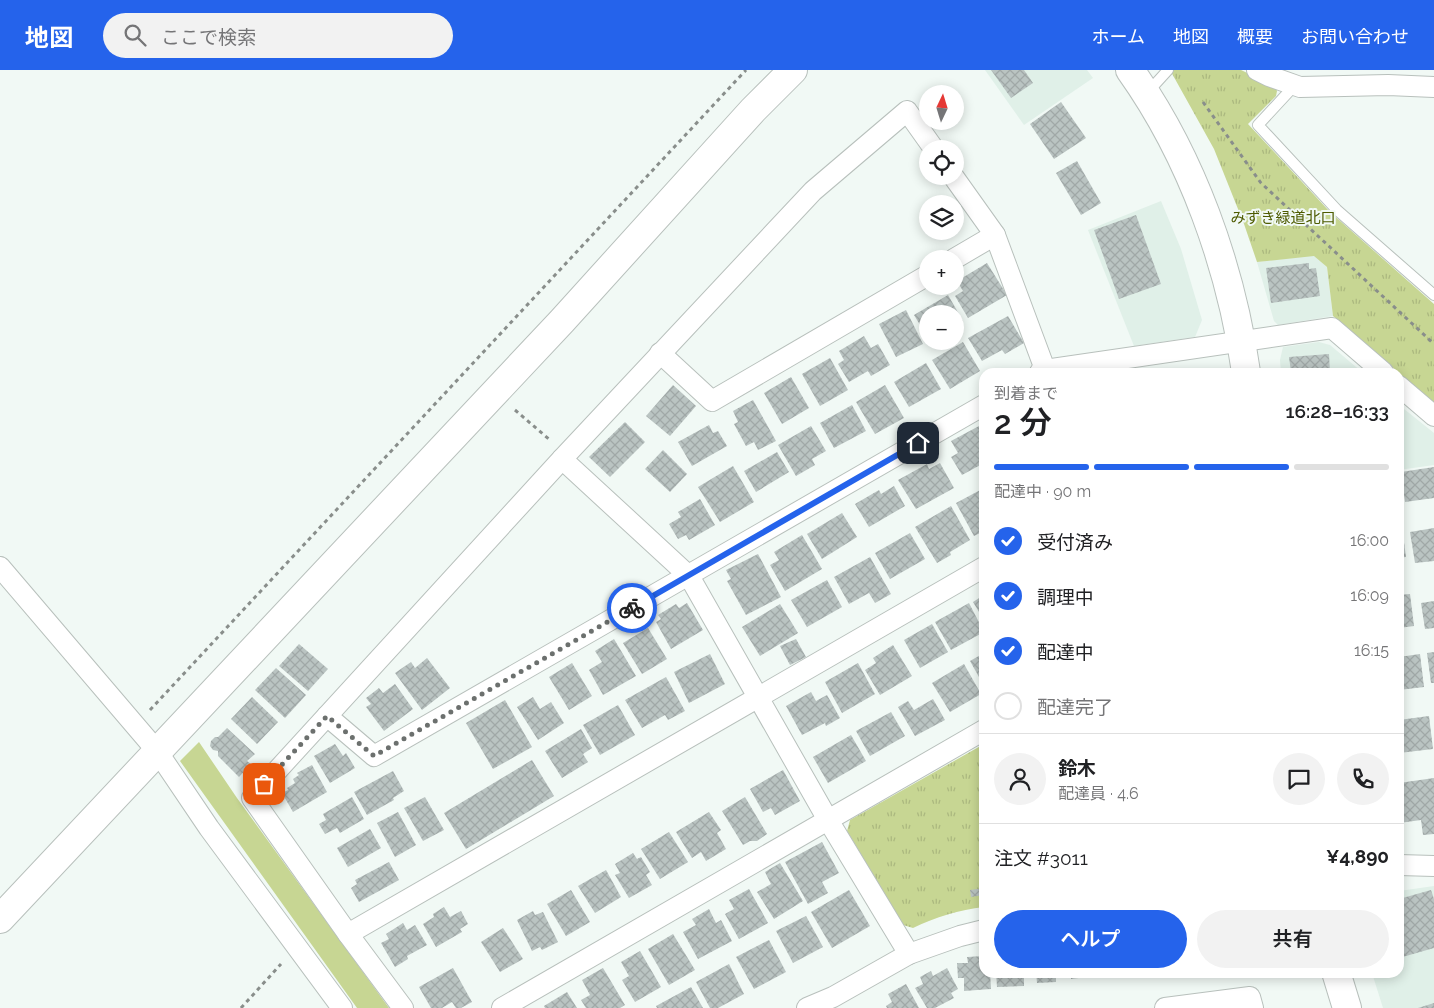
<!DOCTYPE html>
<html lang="ja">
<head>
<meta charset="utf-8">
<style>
  :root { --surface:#fff; --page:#f2f2f2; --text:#202124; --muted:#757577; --line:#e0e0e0; --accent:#2563eb }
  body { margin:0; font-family:Raleway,"Noto Sans JP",sans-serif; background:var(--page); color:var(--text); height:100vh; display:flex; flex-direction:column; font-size:19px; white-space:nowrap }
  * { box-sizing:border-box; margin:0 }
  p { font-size:16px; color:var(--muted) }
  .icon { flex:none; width:28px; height:28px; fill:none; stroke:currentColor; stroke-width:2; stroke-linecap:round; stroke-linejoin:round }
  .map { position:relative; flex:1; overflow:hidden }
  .drawer { position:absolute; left:979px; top:298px; width:425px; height:610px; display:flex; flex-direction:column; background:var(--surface); border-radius:15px; box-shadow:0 2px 12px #0003 }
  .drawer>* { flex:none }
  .needle { width:32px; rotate:4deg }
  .fabs { position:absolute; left:919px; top:15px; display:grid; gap:10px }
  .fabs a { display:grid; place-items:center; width:45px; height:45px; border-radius:50%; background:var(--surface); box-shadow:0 2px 12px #0003; font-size:25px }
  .pin { position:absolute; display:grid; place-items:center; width:42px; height:42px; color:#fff; margin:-21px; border-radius:10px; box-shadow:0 2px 8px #0006 }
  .courier { position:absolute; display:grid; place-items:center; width:50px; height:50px; margin:-25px; border:4px solid #2563eb; border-radius:50%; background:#fff; color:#222; box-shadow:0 1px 6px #0007 }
  .summary em { font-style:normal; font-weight:600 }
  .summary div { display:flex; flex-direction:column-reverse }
  .summary { display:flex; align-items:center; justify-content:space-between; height:85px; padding:0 15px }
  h1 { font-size:32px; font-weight:600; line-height:38px }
  .bar { display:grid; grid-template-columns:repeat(4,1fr); gap:8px 5px; align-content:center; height:60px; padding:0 15px }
  .bar i { height:6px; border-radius:4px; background:var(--line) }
  .bar .current { background:var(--accent) }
  .bar p { grid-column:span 4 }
  .line { display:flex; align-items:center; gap:12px; padding:0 15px; border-top:1px solid var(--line) }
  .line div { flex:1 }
  .round { display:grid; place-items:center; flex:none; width:52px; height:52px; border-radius:26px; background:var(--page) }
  ol { padding:0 15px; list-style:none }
  li { display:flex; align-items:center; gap:15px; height:55px }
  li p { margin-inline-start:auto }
  li .icon { padding:5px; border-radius:50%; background:var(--accent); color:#fff; stroke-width:4 }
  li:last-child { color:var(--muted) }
  li i { width:28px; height:28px; border:2px solid var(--line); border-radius:50% }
  .cta { display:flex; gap:10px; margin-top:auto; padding:10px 15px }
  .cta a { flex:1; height:58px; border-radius:30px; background:var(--accent); color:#fff; font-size:20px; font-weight:600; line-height:58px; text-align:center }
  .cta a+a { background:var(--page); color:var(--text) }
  header { display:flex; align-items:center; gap:30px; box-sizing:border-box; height:70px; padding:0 25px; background:var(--accent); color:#fff }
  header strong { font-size:24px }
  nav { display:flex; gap:28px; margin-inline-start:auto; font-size:18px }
  .search { width:350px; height:45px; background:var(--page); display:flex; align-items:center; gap:12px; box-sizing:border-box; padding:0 18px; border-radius:28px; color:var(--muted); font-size:19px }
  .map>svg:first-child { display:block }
  .built { fill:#e0f0e8 }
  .green { fill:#c7d693 }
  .park { fill:url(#park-tufts) }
  .building { fill:url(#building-cross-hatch) }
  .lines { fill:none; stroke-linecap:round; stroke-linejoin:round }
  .lane-casing { stroke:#b8c0bc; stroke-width:12 }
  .street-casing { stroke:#b8c0bc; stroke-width:22 }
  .secondary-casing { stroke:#b8c0bc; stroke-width:30 }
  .path { stroke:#898e8b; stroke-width:3; stroke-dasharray:4 4; stroke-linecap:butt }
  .lane { stroke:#fff; stroke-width:10 }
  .street { stroke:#fff; stroke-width:20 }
  .secondary { stroke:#fff; stroke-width:28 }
  .done { stroke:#6c706e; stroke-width:5; stroke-dasharray:0 9 }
  .route { stroke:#2563eb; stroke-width:6 }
  .labels { text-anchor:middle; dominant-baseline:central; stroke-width:4; stroke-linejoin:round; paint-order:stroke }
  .park-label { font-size:15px; fill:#4e5b00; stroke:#f1f9f5 }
</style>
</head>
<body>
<header>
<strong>地図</strong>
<div class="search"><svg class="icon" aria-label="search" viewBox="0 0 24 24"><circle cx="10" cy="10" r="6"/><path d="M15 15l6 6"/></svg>ここで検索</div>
<nav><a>ホーム</a><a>地図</a><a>概要</a><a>お問い合わせ</a></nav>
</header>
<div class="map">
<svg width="1434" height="938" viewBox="0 0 1434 938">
  <defs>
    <pattern id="park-tufts" width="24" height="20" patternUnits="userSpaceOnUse" patternTransform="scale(1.25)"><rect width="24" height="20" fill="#c7d693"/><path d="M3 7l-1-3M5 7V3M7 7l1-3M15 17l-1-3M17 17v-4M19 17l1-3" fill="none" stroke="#abb87f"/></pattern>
    <pattern id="building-cross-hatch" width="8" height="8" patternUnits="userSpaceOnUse" patternTransform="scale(1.25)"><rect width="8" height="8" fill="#bac4c2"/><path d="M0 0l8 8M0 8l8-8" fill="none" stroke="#a0a8a7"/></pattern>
  </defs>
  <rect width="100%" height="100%" fill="#f1f9f5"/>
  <g class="built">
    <path d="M985 0H1087L1093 8 1024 55Z"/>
    <path d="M1161 131 1181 179 1202 250 1195 267 1134 276 1088 160Z"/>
    <path d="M1314 185 1327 197 1333 246 1278 255 1274 251 1257 192Z"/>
    <path d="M1319 272 1330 275 1362 302H1281L1280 290 1283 277Z"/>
    <path d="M1399 335 1434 363V395L1399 400Z"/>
    <path d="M1434 816V938H1383L1372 903 1399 902V821Z"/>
  </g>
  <path class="green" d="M199 672 237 728 389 938H357L180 691Z"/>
  <g class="park">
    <path d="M1170 0H1241L1264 11 1274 13 1277 21 1276 26 1248 54 1330 142 1434 234V333L1333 246 1327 197 1314 186 1257 192 1244 154 1214 79Z"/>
    <path d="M984 674V837C959 840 936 847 913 858L903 855 847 761 850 750Z"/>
  </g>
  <g class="building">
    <path d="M991 0H1024L1033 13 1011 28Z"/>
    <path d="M1061 32 1086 68 1054 89 1030 54Z"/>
    <path d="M1077 91 1101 133 1081 145 1056 103Z"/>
    <path d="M1136 145 1161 214 1119 229 1094 160Z"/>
    <path d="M987 193 1007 225 968 248 955 226 963 221 957 211Z"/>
    <path d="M1309 193V199L1316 198 1320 226 1271 233 1266 198Z"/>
    <path d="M948 225 963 251 955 256V244H928V268L914 245Z"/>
    <path d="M906 240 923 274 896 287 879 254Z"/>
    <path d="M1008 246 1024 273 1005 284 1002 280 982 291 968 268Z"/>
    <path d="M864 266 871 278 878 274 890 295 871 306 868 301 849 312 838 294 844 290 839 281Z"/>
    <path d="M963 272 980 301 950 319 932 290Z"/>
    <path d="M1329 284 1330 302H1291L1289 287Z"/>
    <path d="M830 288 848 320 820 336 802 304Z"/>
    <path d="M926 293 941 319 909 337 894 312Z"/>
    <path d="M791 307 809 338 782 354 764 323Z"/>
    <path d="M673 315 696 336 670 366 646 346Z"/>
    <path d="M885 315 904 348 875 364 856 332Z"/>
    <path d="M753 330 776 371 758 380 754 372 746 376 734 354 738 352 733 341Z"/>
    <path d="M852 335 866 361 834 378 820 353Z"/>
    <path d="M625 352 645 372 610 407 589 387Z"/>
    <path d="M709 355 713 363 718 361 727 376 692 396 678 372Z"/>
    <path d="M811 356 826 381 812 389 815 395 796 406 778 375Z"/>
    <path d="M979 356 984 363V393L962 405 951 387 958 383 951 371Z"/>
    <path d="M663 380 687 404 670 422 645 399Z"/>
    <path d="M777 382 789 402 756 422 744 401Z"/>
    <path d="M940 393 954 418 916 439 898 410 927 394 929 399Z"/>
    <path d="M733 396 754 432 720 452 698 417Z"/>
    <path d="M1434 397V428L1405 432 1401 402Z"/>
    <path d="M894 416 905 436 869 457 855 434 879 420 881 424Z"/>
    <path d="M984 418V461L974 466 956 433Z"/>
    <path d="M700 429 715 455 689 470 686 465 678 469 669 454 681 447 678 442Z"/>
    <path d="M951 436 970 470 950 482 951 485 937 493 915 457Z"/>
    <path d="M842 443 857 467 822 489 807 464Z"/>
    <path d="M1434 458V491L1415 493 1410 462Z"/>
    <path d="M910 463 925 489 890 509 875 483Z"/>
    <path d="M802 465 822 499 785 521 770 495 779 490 774 482Z"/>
    <path d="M1399 465H1403L1406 487 1399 488Z"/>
    <path d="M758 484 781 527 746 545 727 511 731 509 726 500Z"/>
    <path d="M870 487 891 524 875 533 869 523 849 534 834 507Z"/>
    <path d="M827 510 842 537 807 557 791 530Z"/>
    <path d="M1410 524 1414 556 1399 558V525Z"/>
    <path d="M984 525V550L973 532Z"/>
    <path d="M1434 531V558L1425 559 1421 533Z"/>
    <path d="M687 533 703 560 671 579 656 552 661 549 658 545 676 534 679 538Z"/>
    <path d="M969 533 984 562 951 580 935 552Z"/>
    <path d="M780 534 798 563 760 586 742 557Z"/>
    <path d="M932 554 948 582 920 598 904 570Z"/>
    <path d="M648 558 667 589 642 604 623 573Z"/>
    <path d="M614 569 636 606 603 625 589 600 602 592 595 581Z"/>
    <path d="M796 569 806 587 790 595 780 576Z"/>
    <path d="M299 574 328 599 308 621 279 596Z"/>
    <path d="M893 575 912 606 880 625 865 600 876 593 873 588Z"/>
    <path d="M1434 582V613H1431L1427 583Z"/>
    <path d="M984 583V616L970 591Z"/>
    <path d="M710 584 725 614 689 633 674 602Z"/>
    <path d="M1420 584 1424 617 1399 620V587Z"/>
    <path d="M427 588 450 618 422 640 395 603 411 592 415 598Z"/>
    <path d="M572 593 592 626 569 640 549 607Z"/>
    <path d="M858 593 875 624 842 643 825 612Z"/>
    <path d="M964 594 981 624 950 642 932 613Z"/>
    <path d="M276 598 306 625 285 648 255 620Z"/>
    <path d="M666 607 685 641 668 650 665 645 642 658 625 630Z"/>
    <path d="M395 614 413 639 384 661 366 637 371 634 366 628 379 618 383 623Z"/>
    <path d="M811 622 816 631 827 625 840 648 826 656 825 653 802 665 786 636Z"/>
    <path d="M252 627 278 652 257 674 231 649Z"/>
    <path d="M533 627 540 639 551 632 564 653 538 670 517 637Z"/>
    <path d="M933 629 945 650 915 666 898 637 908 631 914 640Z"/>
    <path d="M505 630 532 677 493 699 466 653Z"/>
    <path d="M618 635 635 665 600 685 583 655Z"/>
    <path d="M891 642 905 666 870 686 856 661Z"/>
    <path d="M1429 646 1433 679 1399 683V650Z"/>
    <path d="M227 658 255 684 247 691 251 694 239 707 218 686V681L213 680 210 676 211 671 215 667H218Z"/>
    <path d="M581 659 592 678 583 684 588 692 562 708 545 681Z"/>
    <path d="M851 665 866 691 828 713 813 687Z"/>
    <path d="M335 674 343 686 346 683 355 698 330 713 314 686Z"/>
    <path d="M532 690 554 726 466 779 444 743Z"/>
    <path d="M312 695 327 722 293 742 282 723 288 720 287 718 295 713 293 709 299 705 297 703Z"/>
    <path d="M783 700 800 731 775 745 771 738 763 742 750 719Z"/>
    <path d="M393 701 404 721 393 728 394 730 367 745 354 722Z"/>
    <path d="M1434 708V764L1423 765 1421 750 1399 753V713Z"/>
    <path d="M352 727 364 749 340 763 337 758 325 764 319 754 326 750 323 744Z"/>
    <path d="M425 727 444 760 423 771 404 738Z"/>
    <path d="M745 727 767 764 757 771H750L743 775 722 741Z"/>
    <path d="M398 742 416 775 395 787 377 753Z"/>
    <path d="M709 742 721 760 717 763 726 779 706 791 701 782 692 788 676 762Z"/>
    <path d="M370 759 381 778 348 797 337 778Z"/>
    <path d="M669 762 688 792 660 809 641 779Z"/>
    <path d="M822 772 839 803 822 812 828 823 808 834 785 792Z"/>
    <path d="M633 783 637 789 641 787 650 802 646 805 652 815 629 828 615 805 620 803 615 794Z"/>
    <path d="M389 792 399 810 359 832 351 818 357 814 355 810Z"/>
    <path d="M780 793 803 831 774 849 757 822 771 814 765 802Z"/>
    <path d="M606 800 621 827 595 843 578 816Z"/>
    <path d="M984 818V825L971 827 970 820Z"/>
    <path d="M749 819 768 853 739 869 725 844 734 839 729 830Z"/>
    <path d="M571 820 590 852 566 866 547 834Z"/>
    <path d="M849 820 870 856 832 878 811 842Z"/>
    <path d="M1431 820 1434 829V878L1399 888V829Z"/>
    <path d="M444 837 450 847 461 841 468 854 460 859 462 862 436 877 423 854 434 847 433 844Z"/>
    <path d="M709 839 716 853 721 850 732 871 698 889 683 862 696 855 692 849Z"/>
    <path d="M533 841 535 845 543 842 558 872 542 880 540 877 532 881 517 850Z"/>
    <path d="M806 846 823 877 793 893 776 861Z"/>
    <path d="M403 853 407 860 415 855 427 875 407 886 408 889 395 897 381 873 389 869 386 864Z"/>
    <path d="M503 858 523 889 500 902 481 872Z"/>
    <path d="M673 864 695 900 669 915 648 879Z"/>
    <path d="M769 870 786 902 754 919 736 887Z"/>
    <path d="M640 881 661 917 635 932 622 910 629 906 621 892Z"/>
    <path d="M984 886V902H990L991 919 964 921V908H958L957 893H968L967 887Z"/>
    <path d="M729 894 744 924 718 938H710L696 912Z"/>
    <path d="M453 898 472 932 461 938H456L452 932 442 938H431L419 917Z"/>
    <path d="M603 898 625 935 620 938H586L581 930 590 925 582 910Z"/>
    <path d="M947 898 958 919 951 923 954 928 935 938H927L915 918 923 914 920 907 931 901 933 906Z"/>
    <path d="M996 902H1024V916L997 917Z"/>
    <path d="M1036 902H1063L1064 906 1056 907V912L1037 913Z"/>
    <path d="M1071 902H1100L1101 905 1071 909Z"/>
    <path d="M906 914 919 938H887L886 936 892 932 888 924Z"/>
    <path d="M691 917 703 938H657L656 936Z"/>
    <path d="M567 922 577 938H545L544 936Z"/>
    <path d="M1434 933V938H1418Z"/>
  </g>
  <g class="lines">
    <defs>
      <g id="lane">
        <path d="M1295 15 1258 55 1337 140 1434 225"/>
        <path d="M1147 23 1168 0"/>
      </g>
      <g id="street">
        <path d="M1257 0 1269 6 1300 17 1388 15 1434 17"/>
        <path d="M953 106 995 165 1046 302"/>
        <path d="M954 189 995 165"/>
        <path d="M660 283 712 331 928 205"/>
        <path d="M1040 302 1045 300 1332 258 1383 302"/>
        <path d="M1399 316 1434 346"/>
        <path d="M562 389 689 506 828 750 909 884"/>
        <path d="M0 497 157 681 209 758 342 938"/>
        <path d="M327 646 374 686 984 335"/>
        <path d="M1399 795 1434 796"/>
        <path d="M348 864 984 497"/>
        <path d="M403 938 348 864 252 728 562 389 813 121 907 41 934 79"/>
        <path d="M502 938 984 660"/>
        <path d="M807 938 833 927 909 884 960 866 984 860"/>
        <path d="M1165 938 1250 927 1253 938"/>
      </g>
      <g id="secondary">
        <path d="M1130 0C1192 87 1231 197 1246 302"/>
        <path d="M0 849 562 251 753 40 793 0"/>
        <path d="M1336 902 1347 938"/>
      </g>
    </defs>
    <use href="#lane" class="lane-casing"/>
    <use href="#street" class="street-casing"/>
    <use href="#secondary" class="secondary-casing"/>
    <g class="path">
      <path d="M1203 32 1261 113 1434 274"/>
      <path d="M515 340 550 370"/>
      <path d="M150 640 746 0"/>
      <path d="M241 938 281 894"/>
    </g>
    <use href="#lane" class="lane"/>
    <use href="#street" class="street"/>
    <use href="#secondary" class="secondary"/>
  </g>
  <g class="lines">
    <path class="done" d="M264 714 327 646 374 686 632 538"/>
    <path class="route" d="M632 538 918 373"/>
  </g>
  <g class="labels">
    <g class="park-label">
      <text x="1283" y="148">みずき緑道北口</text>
    </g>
  </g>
</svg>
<div class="fabs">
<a><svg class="needle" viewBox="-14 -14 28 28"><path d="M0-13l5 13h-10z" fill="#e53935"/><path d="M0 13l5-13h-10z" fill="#757577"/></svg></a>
<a><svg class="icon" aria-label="locate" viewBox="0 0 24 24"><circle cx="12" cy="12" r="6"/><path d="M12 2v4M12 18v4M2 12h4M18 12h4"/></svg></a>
<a><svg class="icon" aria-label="layers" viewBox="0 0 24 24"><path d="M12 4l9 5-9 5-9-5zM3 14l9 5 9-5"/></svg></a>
<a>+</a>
<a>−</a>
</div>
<div class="pin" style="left:264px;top:714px;background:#ea580c"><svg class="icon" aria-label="bag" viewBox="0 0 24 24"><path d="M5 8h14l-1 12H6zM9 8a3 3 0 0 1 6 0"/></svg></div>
<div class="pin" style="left:918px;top:373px;background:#1f2937"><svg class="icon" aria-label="home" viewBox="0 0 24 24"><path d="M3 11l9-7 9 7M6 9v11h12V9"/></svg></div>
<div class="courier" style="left:632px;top:538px"><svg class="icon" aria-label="bike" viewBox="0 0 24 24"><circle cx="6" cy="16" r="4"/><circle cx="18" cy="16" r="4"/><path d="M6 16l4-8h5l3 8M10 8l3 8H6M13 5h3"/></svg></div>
<section class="drawer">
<div class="summary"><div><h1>2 分</h1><p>到着まで</p></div><em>16:28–16:33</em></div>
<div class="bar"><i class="current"></i><i class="current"></i><i class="current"></i><i></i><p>配達中 · 90 m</p></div>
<ol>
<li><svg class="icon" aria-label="check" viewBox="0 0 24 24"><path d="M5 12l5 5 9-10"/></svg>受付済み<p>16:00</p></li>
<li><svg class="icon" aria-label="check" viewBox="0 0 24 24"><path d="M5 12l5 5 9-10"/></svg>調理中<p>16:09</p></li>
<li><svg class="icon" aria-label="check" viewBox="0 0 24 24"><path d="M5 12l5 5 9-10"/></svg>配達中<p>16:15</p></li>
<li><i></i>配達完了</li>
</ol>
<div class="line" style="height:90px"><a class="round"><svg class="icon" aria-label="person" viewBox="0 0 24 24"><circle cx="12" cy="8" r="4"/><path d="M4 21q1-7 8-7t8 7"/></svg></a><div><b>鈴木</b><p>配達員 · 4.6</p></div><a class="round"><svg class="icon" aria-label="chat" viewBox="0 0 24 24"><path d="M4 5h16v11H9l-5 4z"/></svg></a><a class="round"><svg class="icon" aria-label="phone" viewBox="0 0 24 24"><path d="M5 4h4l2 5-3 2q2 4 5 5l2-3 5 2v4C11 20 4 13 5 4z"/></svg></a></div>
<div class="line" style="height:65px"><div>注文 #3011</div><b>¥4,890</b></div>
<div class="cta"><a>ヘルプ</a><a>共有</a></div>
</section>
</div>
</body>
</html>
